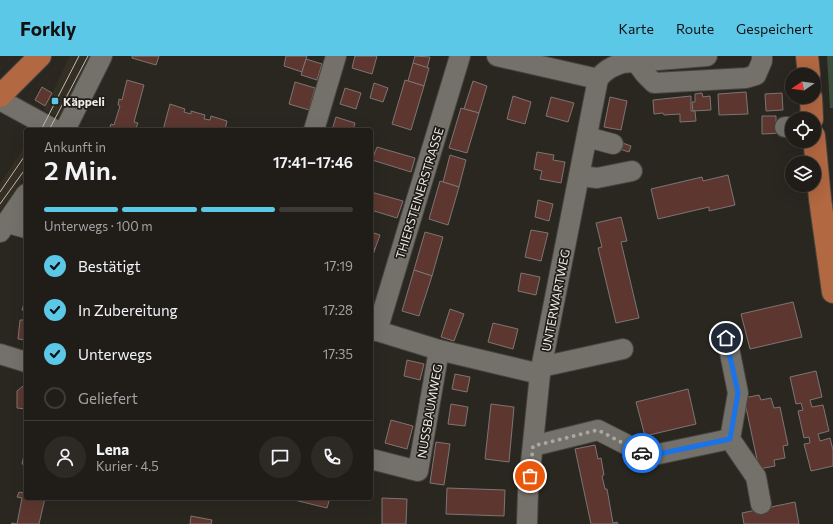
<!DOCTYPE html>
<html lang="de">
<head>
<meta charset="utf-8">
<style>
  :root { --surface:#201d19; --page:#2d2a26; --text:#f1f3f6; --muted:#a2a2a2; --line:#3d3b38; --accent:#5bc8e7 }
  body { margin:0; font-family:Commissioner,sans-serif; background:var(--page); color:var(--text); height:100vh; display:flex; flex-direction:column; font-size:15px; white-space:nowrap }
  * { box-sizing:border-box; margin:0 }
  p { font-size:13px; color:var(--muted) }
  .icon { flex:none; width:22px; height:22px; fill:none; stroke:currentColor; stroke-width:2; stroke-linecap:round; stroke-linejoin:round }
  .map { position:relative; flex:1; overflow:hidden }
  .drawer { position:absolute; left:24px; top:72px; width:349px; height:372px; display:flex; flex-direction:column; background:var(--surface); border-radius:4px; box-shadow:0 4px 16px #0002,0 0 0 1px var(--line) }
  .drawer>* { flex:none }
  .needle { width:26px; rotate:257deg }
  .controls { position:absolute; left:785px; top:12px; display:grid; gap:8px }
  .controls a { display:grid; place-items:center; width:36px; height:36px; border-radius:50%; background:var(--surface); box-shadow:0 4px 16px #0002,0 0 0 1px var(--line); font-size:20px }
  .pin { position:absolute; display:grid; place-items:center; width:34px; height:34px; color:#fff; margin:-17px; border:2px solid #fff; border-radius:50%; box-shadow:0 1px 4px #0007 }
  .courier { position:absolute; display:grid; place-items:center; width:40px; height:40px; margin:-20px; border:3px solid #1a73e8; border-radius:50%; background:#fff; color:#222; box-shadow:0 1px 5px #0007 }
  .headline em { font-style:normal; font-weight:600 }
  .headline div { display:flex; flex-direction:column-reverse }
  .headline { display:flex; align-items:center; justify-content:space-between; height:68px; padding:0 20px }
  h1 { font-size:26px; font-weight:600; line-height:30px }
  .bar { display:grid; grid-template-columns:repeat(4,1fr); gap:6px 4px; align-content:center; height:48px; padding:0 20px }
  .bar i { height:5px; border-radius:3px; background:var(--line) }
  .bar .current { background:var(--accent) }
  .bar p { grid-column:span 4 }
  .line { display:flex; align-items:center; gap:10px; padding:0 20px; border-top:1px solid var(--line) }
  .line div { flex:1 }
  .round { display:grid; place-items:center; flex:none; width:42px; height:42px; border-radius:21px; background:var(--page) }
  ol { padding:0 20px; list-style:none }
  li { display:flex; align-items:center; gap:12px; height:44px }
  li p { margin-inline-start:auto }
  li .icon { padding:4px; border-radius:50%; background:var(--accent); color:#111; stroke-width:4 }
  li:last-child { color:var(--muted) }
  li i { width:22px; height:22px; border:2px solid var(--line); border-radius:50% }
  header { display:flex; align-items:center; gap:24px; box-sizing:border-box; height:56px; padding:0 20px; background:var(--accent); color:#111 }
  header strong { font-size:19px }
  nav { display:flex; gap:22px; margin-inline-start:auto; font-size:14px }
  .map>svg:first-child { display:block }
  .built { fill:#342e23 }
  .green { fill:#3b503d }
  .building { fill:#5d372f; stroke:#7d7573 }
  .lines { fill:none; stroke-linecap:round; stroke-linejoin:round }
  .minor-casing { stroke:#474540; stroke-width:22 }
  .major-casing { stroke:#474540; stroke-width:24 }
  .minor { stroke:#74706a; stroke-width:20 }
  .major { stroke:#b26841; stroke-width:22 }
  .tram { stroke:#bebcb7; stroke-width:1 }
  .done { stroke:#a9a7a2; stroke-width:4; stroke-dasharray:0 7.2 }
  .route { stroke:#1a73e8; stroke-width:5 }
  .poi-dot { fill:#5bc8e7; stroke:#201d18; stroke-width:1.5 }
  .labels { text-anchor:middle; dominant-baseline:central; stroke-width:3.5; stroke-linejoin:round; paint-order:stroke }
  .poi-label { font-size:12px; font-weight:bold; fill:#eeece8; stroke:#201d18; text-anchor:start }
  .street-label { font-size:12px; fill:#eeece8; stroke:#201d18 }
</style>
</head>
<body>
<header>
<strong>Forkly</strong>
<nav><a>Karte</a><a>Route</a><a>Gespeichert</a></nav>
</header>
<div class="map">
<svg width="833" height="468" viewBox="0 0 833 468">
  <rect width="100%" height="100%" fill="#2a2721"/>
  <g class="built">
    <path d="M70 0H96L60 62 44 54Z"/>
    <path d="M26 88V118L0 155V128Z"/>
  </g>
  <path class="green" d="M827 0H833V52H830Z"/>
  <g class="building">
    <path d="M132 0H159L156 9 132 2Z"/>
    <path d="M286 0H307L302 16 284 10Z"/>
    <path d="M355 0H377L372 18 352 12Z"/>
    <path d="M415 0 430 1 427 12 413 7Z"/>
    <path d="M306 3 322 8 317 24 301 19Z"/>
    <path d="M413 7 429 12 424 30 408 25Z"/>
    <path d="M127 24 144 29 134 66 138 67 135 74H109L111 68 114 69 120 50 118 49 119 43 122 44Z"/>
    <path d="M405 24 424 30 411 74 392 68Z"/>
    <path d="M473 25 487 30 479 57 464 53Z"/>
    <path d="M295 26 315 32 309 54 289 48Z"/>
    <path d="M374 27 388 32 383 46 370 42Z"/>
    <path d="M42 31 52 37 45 50 35 44Z"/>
    <path d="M345 32 361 37 356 53 340 48Z"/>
    <path d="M746 36 748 58 719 59 718 38Z"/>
    <path d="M702 37 703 41 710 40 711 54 693 55 692 46H695V38Z"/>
    <path d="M782 37 783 54 766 55 765 38Z"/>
    <path d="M513 40 531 46 525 68 507 63Z"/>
    <path d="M691 40V55H695L696 65 680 66V58L664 59 663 57 654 58 653 44Z"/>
    <path d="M551 41 574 47 568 66 546 60Z"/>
    <path d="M610 41 627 45 621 74 604 71Z"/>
    <path d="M170 48 185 53 184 56 191 58V55L205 59 204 63 210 64 211 60 227 65 225 74H163Z"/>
    <path d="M461 52 479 57 467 97 449 92Z"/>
    <path d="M762 60H776V68L783 77 762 78Z"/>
    <path d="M336 61 355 67 353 74H332Z"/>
    <path d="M617 85 631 90 629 96 616 92Z"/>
    <path d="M377 91 415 102 411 116 372 104Z"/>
    <path d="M537 96 554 99 553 104 565 106 561 127 540 123 542 115 534 113Z"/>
    <path d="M450 99 466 104 459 131 443 126Z"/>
    <path d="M728 119 735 149 709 155V151L658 163 651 133 702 121 703 125Z"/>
    <path d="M440 125 459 131 448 169 429 163Z"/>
    <path d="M371 136 403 145 397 162 371 154Z"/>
    <path d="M538 144 553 148 549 165 535 161Z"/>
    <path d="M621 161 627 185 621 186 639 262 616 267 598 192 602 191 596 167Z"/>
    <path d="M531 174 548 177 541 205 525 201Z"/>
    <path d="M371 176 380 179 375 193 371 191Z"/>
    <path d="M425 176 443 181 432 220 414 214Z"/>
    <path d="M371 191 375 193 371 205Z"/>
    <path d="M414 214 432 220 419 260 402 255Z"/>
    <path d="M521 217 540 221 536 239 518 235Z"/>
    <path d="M26 241V255L22 254Z"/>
    <path d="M793 246 802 281 750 293 741 258Z"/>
    <path d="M450 253 464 258 454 285 441 281Z"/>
    <path d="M20 264H26V284L18 283Z"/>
    <path d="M493 267 518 273 513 293 488 286Z"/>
    <path d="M407 304 424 308 420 324 404 320Z"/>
    <path d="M816 315 822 341 810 344 812 351 823 349 829 375 818 378 820 385 830 382 833 394V410L811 415 804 388 810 387 809 381 804 382 798 355 803 354 801 347 796 348 790 321Z"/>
    <path d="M455 318 470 321 467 336 452 333Z"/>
    <path d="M23 330H26V353L17 352V335Z"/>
    <path d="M688 333 696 368 645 380 636 346Z"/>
    <path d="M759 339 761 344 771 342 774 352 780 351 788 389 783 390 785 402 774 404 775 410 759 413 744 342Z"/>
    <path d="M451 348 468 351 465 370 448 368Z"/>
    <path d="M491 348 514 351 509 406 485 403Z"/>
    <path d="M391 364 413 370 407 393 385 387Z"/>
    <path d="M436 386 450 388 444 429 430 427Z"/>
    <path d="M595 389 598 403 601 402 604 419 602 420 605 433H607L613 467 617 466 618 468H591L575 393Z"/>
    <path d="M24 399 26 400V409L22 408Z"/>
    <path d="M26 427V442H45L39 468H11L12 467 17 468 22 442 17 441 19 436 24 437Z"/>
    <path d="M447 432 505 434 504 460 446 458Z"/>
    <path d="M286 442H330L327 452Z"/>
    <path d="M382 442 407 443 406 468H382Z"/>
    <path d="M795 446 799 468H744L742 457Z"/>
    <path d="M191 460 212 464 211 468H190Z"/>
  </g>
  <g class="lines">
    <defs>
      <g id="minor">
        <path d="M497 0 598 23C605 14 611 11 622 7L707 0"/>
        <path d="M640 0 636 6 645 18 654 27 746 22 756 19 762 5V0"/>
        <path d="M0 44 55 74"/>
        <path d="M785 71H792"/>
        <path d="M65 74 102 0"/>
        <path d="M314 74 336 0"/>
        <path d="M587 81 613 88"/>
        <path d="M580 120 597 122 632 115"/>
        <path d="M8 167 26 172"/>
        <path d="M0 176 26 138"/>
        <path d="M371 273 439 294 540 318"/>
        <path d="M377 275 460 0"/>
        <path d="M727 282 738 337 730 383 756 421 761 448"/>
        <path d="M0 298 26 306"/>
        <path d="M541 311 623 293"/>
        <path d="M533 390 598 374 649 400 730 383"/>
        <path d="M371 403 418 415 439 294"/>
        <path d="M527 468 528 436 540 318 598 23"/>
      </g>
      <g id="major">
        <path d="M807 0 809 19"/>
        <path d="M0 40 40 0"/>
        <path d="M811 41 812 63"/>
        <path d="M814 80 820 143 833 236"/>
      </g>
    </defs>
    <use href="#minor" class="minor-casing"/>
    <use href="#major" class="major-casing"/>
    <use href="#minor" class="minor"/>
    <use href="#major" class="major"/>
    <g class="tram">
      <path d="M41 74 79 0"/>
      <path d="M49 74 88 0"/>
      <path d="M0 136 26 98"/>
      <path d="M0 148 26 112"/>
    </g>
  </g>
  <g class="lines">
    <path class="done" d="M530 420 533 390 598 374 642 397"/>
    <path class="route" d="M642 397 649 400 730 383 738 337 726 282"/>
  </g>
  <rect class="poi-dot" x="51" y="41" width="8" height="8" rx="2"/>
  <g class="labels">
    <g class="poi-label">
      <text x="63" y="45">Käppeli</text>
    </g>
    <g class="street-label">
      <text transform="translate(419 137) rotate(-73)">THIERSTEINERSTRASSE</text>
      <text transform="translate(555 244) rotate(-79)">UNTERWARTWEG</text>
      <text transform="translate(429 355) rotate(-80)">NUSSBAUMWEG</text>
    </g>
  </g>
</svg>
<div class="controls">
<a><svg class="needle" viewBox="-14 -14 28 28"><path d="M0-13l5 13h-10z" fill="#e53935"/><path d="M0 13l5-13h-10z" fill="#a2a2a2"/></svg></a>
<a><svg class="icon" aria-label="locate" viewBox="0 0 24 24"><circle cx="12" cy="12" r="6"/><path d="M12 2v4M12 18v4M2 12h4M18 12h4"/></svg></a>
<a><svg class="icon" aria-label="layers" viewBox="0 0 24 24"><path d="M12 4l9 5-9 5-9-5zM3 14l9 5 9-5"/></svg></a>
</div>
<div class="pin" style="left:530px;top:420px;background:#ea580c"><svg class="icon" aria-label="bag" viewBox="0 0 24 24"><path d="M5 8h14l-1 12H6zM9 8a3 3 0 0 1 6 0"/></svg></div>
<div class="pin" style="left:726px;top:282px;background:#1f2937"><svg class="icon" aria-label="home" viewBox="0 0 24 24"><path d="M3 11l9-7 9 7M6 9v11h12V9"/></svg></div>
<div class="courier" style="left:642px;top:397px"><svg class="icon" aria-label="car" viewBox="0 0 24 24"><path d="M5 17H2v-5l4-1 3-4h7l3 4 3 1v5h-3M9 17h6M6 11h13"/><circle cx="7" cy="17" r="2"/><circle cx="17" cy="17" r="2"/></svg></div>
<section class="drawer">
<div class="headline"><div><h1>2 Min.</h1><p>Ankunft in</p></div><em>17:41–17:46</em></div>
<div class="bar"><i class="current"></i><i class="current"></i><i class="current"></i><i></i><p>Unterwegs · 100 m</p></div>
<ol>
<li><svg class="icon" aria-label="check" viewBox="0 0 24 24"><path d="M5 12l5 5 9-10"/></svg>Bestätigt<p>17:19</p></li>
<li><svg class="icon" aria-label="check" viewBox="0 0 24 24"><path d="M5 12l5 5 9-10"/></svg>In Zubereitung<p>17:28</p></li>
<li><svg class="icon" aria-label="check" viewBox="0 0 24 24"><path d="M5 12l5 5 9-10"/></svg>Unterwegs<p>17:35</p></li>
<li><i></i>Geliefert</li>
</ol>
<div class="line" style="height:72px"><a class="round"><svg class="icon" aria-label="person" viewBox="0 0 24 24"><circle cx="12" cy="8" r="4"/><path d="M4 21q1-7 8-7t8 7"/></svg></a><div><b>Lena</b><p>Kurier · 4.5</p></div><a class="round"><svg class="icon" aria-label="chat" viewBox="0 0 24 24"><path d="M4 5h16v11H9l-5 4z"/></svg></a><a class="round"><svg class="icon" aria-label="phone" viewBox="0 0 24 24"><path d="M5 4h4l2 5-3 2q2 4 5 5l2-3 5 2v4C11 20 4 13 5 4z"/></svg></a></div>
</section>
</div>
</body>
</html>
